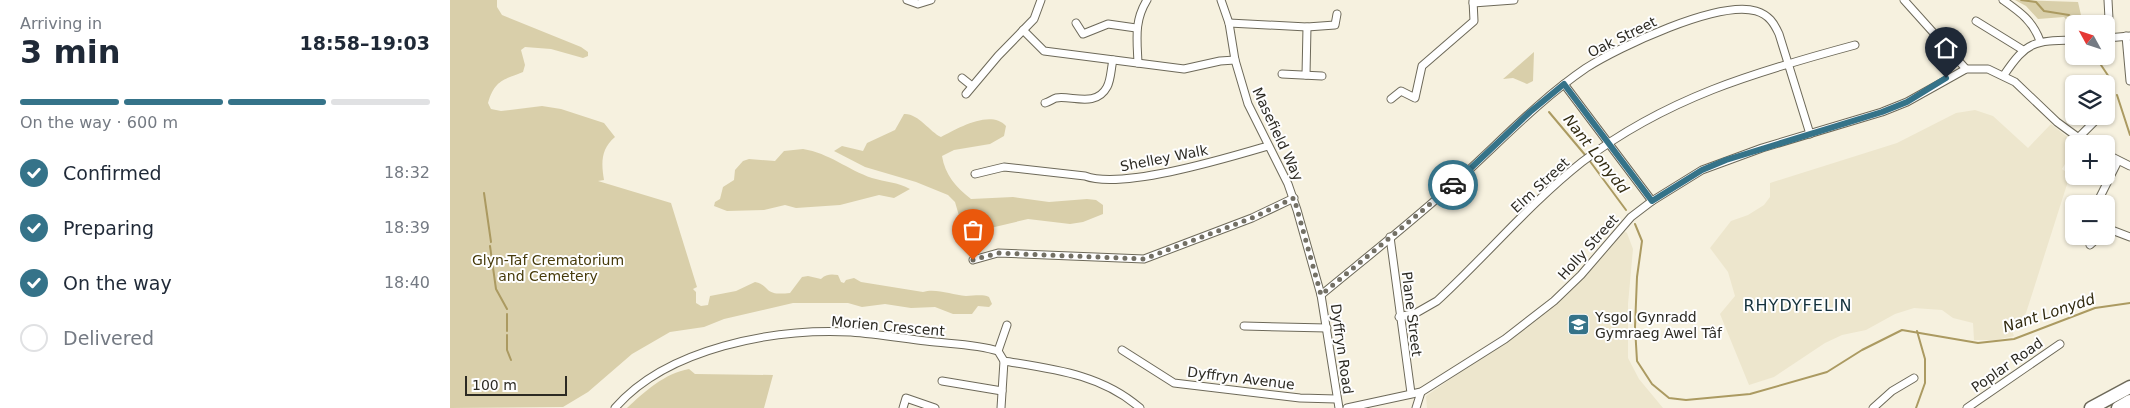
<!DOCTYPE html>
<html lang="en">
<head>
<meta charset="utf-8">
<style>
  :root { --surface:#fff; --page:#f6f6f7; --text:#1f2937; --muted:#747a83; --line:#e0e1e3; --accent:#357389 }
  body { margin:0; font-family:"DejaVu Sans",sans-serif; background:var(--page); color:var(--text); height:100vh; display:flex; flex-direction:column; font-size:19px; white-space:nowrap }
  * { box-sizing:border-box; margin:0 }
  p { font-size:16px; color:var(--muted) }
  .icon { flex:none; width:28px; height:28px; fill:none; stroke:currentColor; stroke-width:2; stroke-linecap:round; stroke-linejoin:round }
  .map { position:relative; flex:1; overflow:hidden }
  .sheet { display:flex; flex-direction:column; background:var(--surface); width:450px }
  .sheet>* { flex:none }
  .needle { width:32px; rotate:310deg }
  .tools { position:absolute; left:1615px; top:15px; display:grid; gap:10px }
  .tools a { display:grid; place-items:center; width:50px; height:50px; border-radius:8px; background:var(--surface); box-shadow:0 1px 4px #0004; font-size:25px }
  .scale { position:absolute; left:15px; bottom:12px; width:102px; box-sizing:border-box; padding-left:5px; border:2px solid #2c2a23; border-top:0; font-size:14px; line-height:18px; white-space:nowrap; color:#2c2a23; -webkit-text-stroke:4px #fefefe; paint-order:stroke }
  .pin { position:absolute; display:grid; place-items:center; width:42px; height:42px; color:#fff; margin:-51px -21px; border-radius:50% 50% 50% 0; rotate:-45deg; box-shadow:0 0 5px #0007 }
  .pin .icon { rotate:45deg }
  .courier { position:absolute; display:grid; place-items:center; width:50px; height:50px; margin:-25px; border:4px solid #357389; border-radius:50%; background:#fff; color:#222; box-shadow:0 1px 6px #0007 }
  .overview em { font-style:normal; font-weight:700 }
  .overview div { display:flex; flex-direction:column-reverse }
  .overview { display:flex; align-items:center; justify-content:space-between; height:85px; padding:0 20px }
  h1 { font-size:32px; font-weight:700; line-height:38px }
  .bar { display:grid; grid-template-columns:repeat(4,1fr); gap:8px 5px; align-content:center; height:60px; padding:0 20px }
  .bar i { height:6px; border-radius:4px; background:var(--line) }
  .bar .on { background:var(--accent) }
  .bar p { grid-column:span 4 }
  ol { padding:0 20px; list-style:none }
  li { display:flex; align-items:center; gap:15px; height:55px }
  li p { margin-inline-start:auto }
  li .icon { padding:5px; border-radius:50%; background:var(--accent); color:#fff; stroke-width:4 }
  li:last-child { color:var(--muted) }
  li i { width:28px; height:28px; border:2px solid var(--line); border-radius:50% }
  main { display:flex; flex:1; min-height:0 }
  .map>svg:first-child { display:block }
  .built { fill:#ede6cd }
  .green { fill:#d9cfaa }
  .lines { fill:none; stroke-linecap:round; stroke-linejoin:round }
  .stream { stroke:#ab9a61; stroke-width:2 }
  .street-casing { stroke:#6d6959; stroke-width:9 }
  .highway-casing { stroke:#6d6959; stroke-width:15 }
  .street { stroke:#fff; stroke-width:7 }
  .highway { stroke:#fff; stroke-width:12 }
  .done { stroke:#737065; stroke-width:5; stroke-dasharray:0 9 }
  .route { stroke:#357389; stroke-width:6 }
  .labels { text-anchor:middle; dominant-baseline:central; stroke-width:4; stroke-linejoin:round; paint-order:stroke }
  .street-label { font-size:14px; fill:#2c2a23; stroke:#fefefe }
  .park-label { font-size:14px; fill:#473b0b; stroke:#fefefe }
  .poi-label { font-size:14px; fill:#2c2a23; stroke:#fefefe; text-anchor:start }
  .water-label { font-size:15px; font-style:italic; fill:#322b10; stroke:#fefefe }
  .quarter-label { font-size:16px; letter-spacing:1px; fill:#14313c; stroke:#fefefe }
</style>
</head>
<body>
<main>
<section class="sheet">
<div class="overview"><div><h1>3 min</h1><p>Arriving in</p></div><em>18:58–19:03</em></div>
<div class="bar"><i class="on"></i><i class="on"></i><i class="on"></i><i></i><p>On the way · 600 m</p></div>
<ol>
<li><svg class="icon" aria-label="check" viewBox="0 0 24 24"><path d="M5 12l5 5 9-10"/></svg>Confirmed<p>18:32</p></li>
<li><svg class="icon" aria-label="check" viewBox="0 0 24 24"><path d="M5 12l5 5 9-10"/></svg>Preparing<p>18:39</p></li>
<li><svg class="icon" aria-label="check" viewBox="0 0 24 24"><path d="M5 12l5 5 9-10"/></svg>On the way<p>18:40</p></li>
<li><i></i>Delivered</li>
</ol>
</section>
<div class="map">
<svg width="1680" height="408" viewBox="0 0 1680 408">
  <rect width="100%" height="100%" fill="#f6f1df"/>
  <g class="built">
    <path d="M1525 110 1543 116 1578 148 1601 124 1626 144H1624V149L1612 169 1620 175 1576 313 1569 321 1560 325 1564 336 1546 340H1524L1523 323 1503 318 1492 310 1464 308 1445 314 1416 330 1392 335 1375 343 1324 377 1299 385 1270 314 1285 296 1278 272 1260 248 1281 221 1298 215 1314 205 1320 197V183L1447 143 1506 113Z"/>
    <path d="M1174 231 1177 233 1183 249 1178 304V358L1189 379 1213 408H977L976 396 1091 316 1132 280Z"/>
  </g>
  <g class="green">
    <path d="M0 0H47V7L52 15 131 47 138 52V56L133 58 101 49 75 47 71 50 75 65 73 72C53 80 45 80 38 103L41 109 51 111 92 106 111 109 154 123 165 137C151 149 151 162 154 180L148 181 221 203 247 287 243 289 246 292V303L251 306 258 305 260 296 286 291 305 282C322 286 312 296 340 293L352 277 358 276 371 279C376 274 381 274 388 275L391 282 394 283 396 280 404 278 411 282 473 292C486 288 502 295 516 296 524 296 532 294 539 297L542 304 539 307 528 306 522 314H503L485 307 461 308 435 304 412 307 398 303H343L274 319 254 327 220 332 182 354 138 392 113 407 0 408Z"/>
    <path d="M1565 0 1628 2 1633 24 1623 26 1614 17 1588 19 1576 6Z"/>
    <path d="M1084 52 1083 81 1077 84 1063 78 1053 79Z"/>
    <path d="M454 114C468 113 480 132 491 137 507 129 540 109 556 126L554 136 540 144 504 150 492 156C495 175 506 187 521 199L563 197 599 202 637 199 646 200 653 205V214L633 222 620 224 578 219 532 230 516 229 512 226 505 202 498 195 466 182 415 167 384 151 392 146 413 151 417 143 445 130Z"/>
    <path d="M353 149C379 153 398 170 422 178 435 182 448 182 460 189L444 198 429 195 390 205 346 208 335 205 314 210 277 211 264 206 265 202 270 199 273 187 284 180 285 170 293 161 299 159 325 161 334 151Z"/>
    <path d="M239 369 245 374 323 375 314 408H177C194 392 215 373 239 369Z"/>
  </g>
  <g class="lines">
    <g class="stream">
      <path d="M1571 0 1586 2 1594 11 1619 15 1628 24"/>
      <path d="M1645 56 1663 83"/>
      <path d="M1667 95 1680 135"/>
      <path d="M1099 112 1136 156"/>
      <path d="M1139 160 1176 210"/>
      <path d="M34 193 41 242"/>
      <path d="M1185 224 1192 241 1187 277 1185 327 1187 361 1202 384 1219 398 1236 400 1300 394 1377 372 1412 350 1452 330 1528 343 1564 339 1645 308 1680 303"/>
      <path d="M40 246 46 289 57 309"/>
      <path d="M57 314V331"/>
      <path d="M57 335V350L61 360"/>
      <path d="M1466 408 1475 383V359L1467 331"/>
    </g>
    <defs>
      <g id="street">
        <path d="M457 0 468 4 481 0"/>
        <path d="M771 0 779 23 785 60 798 104 838 184 847 210 871 295 889 408"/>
        <path d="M1454 0 1516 69"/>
        <path d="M1553 0C1570 12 1583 21 1590 41"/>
        <path d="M1658 0 1660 38"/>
        <path d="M1023 3 1064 0"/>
        <path d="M1526 21 1573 50"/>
        <path d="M626 23 633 34 658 24 686 28"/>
        <path d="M779 23 857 27 885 25 887 14"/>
        <path d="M573 30 594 51 734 69 770 61 785 60"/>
        <path d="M1676 36 1680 81"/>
        <path d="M1657 38 1680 36"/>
        <path d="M688 63C687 39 684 21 697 0"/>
        <path d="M832 74 872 76"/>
        <path d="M856 75 857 27"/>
        <path d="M1554 75C1577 41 1584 41 1624 40"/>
        <path d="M512 78 522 86"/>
        <path d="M1114 84 1202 201"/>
        <path d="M516 94 548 56 584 19 591 0"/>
        <path d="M941 99 951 91 965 98 972 66 1024 21 1023 0"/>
        <path d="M595 103C599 102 603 99 606 98 621 95 646 108 657 87 661 80 661 68 663 60"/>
        <path d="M1628 138 1648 118"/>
        <path d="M1656 154 1680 166"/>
        <path d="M525 174 554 167 635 176C672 190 777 158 818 146"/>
        <path d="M1649 204 1648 201 1668 161"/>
        <path d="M1656 222 1659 229 1680 237"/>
        <path d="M940 237 961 393"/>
        <path d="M1640 245 1650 236"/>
        <path d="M523 260 548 253 694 259 802 218 844 198"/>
        <path d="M871 295C917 257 964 220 1008 180 1050 142 1089 100 1136 68 1169 47 1268 0 1306 11 1319 15 1324 23 1329 34L1360 134"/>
        <path d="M949 317 966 313 987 301C1036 256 1080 203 1132 162 1216 98 1305 72 1405 45"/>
        <path d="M794 326 877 328"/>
        <path d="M672 350 724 383 850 398 886 399"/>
        <path d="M554 361C603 369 651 374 690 408"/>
        <path d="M492 381 552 391"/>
        <path d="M165 408C217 348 324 328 401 332 426 334 451 338 476 341 499 344 526 344 548 351"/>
        <path d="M453 408 456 398 485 408"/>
        <path d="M551 408 554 361 548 351 557 325"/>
        <path d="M897 408 971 392 1055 339 1104 301 1131 275 1181 217 1202 201 1252 170 1312 148 1432 112 1457 102 1516 69H1538L1565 82 1607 122 1637 144"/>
        <path d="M966 408 971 392"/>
        <path d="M1423 408 1442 391 1464 378"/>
        <path d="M1517 408 1610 344"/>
      </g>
      <g id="highway">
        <path d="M1641 408 1680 387"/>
        <path d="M1668 408 1680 401"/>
      </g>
    </defs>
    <use href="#street" class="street-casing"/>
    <use href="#highway" class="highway-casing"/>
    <use href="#street" class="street"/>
    <use href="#highway" class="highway"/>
  </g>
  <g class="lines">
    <path class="done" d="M523 260 548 253 694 259 802 218 844 198 871 295 1003 185"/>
    <path class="route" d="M1003 185 1080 112 1114 84 1202 201 1252 170 1276 160 1432 112 1457 102 1496 78"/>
  </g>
  <defs>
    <symbol id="school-square" viewBox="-11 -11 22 22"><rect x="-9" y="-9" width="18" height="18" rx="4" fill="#357389" stroke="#fefefe"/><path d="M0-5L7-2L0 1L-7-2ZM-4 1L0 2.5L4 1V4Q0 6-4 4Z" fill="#fff"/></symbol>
  </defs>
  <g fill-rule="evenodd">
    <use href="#school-square" x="1116" y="312" width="25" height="25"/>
  </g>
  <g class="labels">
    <g class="street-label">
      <text transform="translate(1172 37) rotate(-26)">Oak Street</text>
      <text transform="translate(828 134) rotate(65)">Masefield Way</text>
      <text transform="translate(714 158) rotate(-11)">Shelley Walk</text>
      <text transform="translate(1090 185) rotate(-43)">Elm Street</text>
      <text transform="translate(1138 247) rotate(-48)">Holly Street</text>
      <text transform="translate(962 314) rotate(83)">Plane Street</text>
      <text transform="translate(438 326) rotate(5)">Morien Crescent</text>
      <text transform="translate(892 349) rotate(82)">Dyffryn Road</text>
      <text transform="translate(1557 365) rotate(-35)">Poplar Road</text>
      <text transform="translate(791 378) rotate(7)">Dyffryn Avenue</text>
    </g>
    <g class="park-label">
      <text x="98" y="260">Glyn-Taf Crematorium<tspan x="98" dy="16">and Cemetery</tspan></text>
    </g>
    <g class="poi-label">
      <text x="1145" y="317">Ysgol Gynradd<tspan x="1145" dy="16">Gymraeg Awel Tâf</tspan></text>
    </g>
    <g class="water-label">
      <text transform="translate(1146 154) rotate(52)">Nant Lonydd</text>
      <text transform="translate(1599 313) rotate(-18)">Nant Lonydd</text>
    </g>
    <g class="quarter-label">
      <text x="1348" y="305">RHYDYFELIN</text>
    </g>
  </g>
</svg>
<div class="tools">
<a><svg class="needle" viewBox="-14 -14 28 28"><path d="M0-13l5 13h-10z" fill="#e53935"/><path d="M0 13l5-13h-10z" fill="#747a83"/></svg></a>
<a><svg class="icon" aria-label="layers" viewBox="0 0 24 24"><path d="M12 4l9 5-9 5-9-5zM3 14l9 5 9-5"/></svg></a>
<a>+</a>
<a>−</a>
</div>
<div class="scale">100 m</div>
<div class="pin" style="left:523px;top:260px;background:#ea580c"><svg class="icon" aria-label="bag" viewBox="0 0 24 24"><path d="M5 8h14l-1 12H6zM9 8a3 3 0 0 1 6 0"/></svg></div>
<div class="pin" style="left:1496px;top:78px;background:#1f2937"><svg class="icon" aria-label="home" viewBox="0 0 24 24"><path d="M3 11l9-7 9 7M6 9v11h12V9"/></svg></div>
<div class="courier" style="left:1003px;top:185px"><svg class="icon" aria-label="car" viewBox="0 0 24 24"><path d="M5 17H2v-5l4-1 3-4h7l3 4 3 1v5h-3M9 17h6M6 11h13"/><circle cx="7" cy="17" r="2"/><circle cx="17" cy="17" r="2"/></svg></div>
</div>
</main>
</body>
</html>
